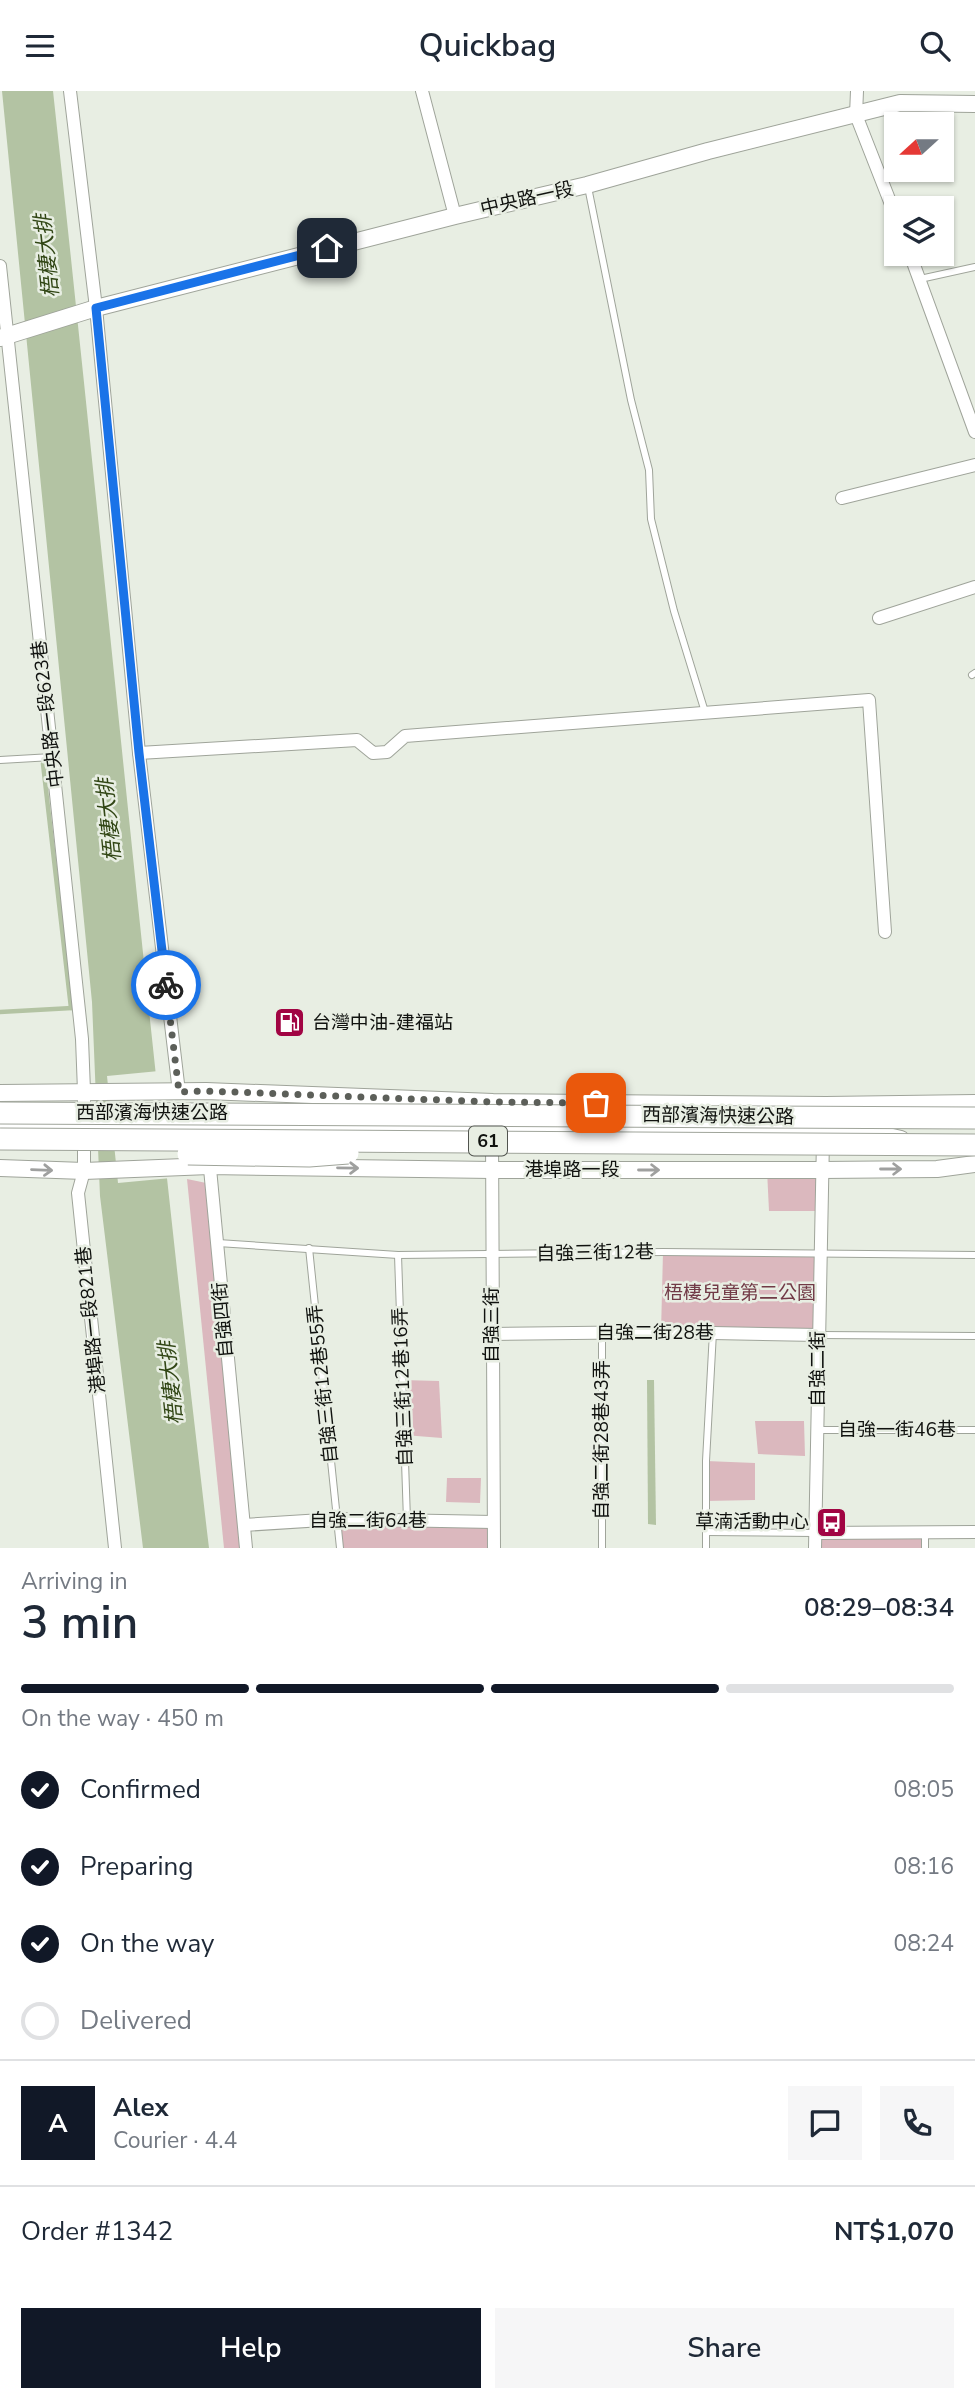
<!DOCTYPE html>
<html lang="en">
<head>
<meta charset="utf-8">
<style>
  :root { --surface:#fff; --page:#f6f6f7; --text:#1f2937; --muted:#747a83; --line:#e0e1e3; --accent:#111827 }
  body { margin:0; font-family:"Nunito Sans","Noto Sans TC",sans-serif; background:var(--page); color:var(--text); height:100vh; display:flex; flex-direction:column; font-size:26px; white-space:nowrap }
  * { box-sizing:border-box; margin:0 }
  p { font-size:23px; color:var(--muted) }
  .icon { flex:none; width:38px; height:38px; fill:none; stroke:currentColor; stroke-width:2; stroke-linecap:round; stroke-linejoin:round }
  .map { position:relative; height:1457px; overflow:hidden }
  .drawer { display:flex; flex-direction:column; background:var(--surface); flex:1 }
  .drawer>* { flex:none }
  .needle { width:46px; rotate:249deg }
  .tools { position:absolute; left:884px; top:21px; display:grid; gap:14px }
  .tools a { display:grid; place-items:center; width:70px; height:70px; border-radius:0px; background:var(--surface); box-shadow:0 2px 5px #0004; font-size:35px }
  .pin { position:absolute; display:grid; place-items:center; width:60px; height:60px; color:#fff; margin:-30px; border-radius:14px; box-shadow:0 4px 10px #0006 }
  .courier { position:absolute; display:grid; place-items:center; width:70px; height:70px; margin:-35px; border:5px solid #1a73e8; border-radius:50%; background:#fff; color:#222; box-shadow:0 2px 9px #0007 }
  .headline em { font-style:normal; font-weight:600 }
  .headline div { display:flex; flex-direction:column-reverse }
  .headline { display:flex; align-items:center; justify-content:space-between; height:119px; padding:0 21px }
  h1 { font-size:46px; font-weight:600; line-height:52px }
  .bar { display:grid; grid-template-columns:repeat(4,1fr); gap:10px 7px; align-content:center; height:84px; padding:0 21px }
  .bar i { height:9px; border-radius:5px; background:var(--line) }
  .bar .active { background:var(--accent) }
  .bar p { grid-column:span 4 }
  .line { display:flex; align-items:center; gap:18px; padding:0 21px; border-top:2px solid var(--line) }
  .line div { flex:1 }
  .round { display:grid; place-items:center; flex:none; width:74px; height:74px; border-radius:0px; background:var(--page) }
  ol { padding:0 21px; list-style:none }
  li { display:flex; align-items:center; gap:21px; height:77px }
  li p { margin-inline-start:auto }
  li .icon { padding:7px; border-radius:50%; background:var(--accent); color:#fff; stroke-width:4 }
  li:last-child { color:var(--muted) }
  li i { width:38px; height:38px; border:4px solid var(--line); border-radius:50% }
  .primary-button { display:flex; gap:14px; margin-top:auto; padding:14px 21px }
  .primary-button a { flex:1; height:80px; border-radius:0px; background:var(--accent); color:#fff; font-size:28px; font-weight:600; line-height:80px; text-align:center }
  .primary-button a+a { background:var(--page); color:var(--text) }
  header { display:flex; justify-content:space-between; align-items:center; height:91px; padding:0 21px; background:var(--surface); font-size:32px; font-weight:600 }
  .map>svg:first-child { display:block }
  .green { fill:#dbb8be }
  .water { fill:#b3c3a3 }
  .pier { fill:#e8eee3 }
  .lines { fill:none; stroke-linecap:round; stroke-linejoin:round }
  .stream { stroke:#b3c3a3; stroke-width:4.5 }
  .service-casing { stroke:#9fa49a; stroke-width:8 }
  .minor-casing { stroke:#9fa49a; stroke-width:14 }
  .tertiary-casing { stroke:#9fa49a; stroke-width:18 }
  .service { stroke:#fff; stroke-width:6 }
  .minor { stroke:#fff; stroke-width:12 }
  .tertiary { stroke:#fff; stroke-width:16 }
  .trunk-bridge-casing { stroke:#9fa49a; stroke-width:23; stroke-linecap:butt }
  .trunk-bridge { stroke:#fff; stroke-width:21 }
  .oneway { stroke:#9fa09f }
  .done { stroke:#5c5f59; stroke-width:7; stroke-dasharray:0 12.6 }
  .route { stroke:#1a73e8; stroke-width:9 }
  .labels { text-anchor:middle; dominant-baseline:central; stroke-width:5; stroke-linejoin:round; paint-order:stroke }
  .shield { fill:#e8eee3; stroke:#51544f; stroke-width:2 }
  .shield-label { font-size:18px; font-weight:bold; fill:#10120f }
  .street-label { font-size:19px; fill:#10120f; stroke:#e8eee3 }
  .poi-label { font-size:19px; fill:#10120f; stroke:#e8eee3; text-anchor:start }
  .park-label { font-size:19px; fill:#713a46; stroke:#e8eee3 }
  .water-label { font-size:21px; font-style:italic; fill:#314615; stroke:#e8eee3 }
</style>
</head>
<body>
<header><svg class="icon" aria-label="menu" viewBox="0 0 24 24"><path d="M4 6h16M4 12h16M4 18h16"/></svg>Quickbag<svg class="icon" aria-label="search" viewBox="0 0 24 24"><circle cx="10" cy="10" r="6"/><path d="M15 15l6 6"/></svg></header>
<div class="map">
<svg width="975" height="1457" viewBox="0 0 975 1457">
  <rect width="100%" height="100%" fill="#e8eee3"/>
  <g class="green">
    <path d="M767 1079H822V1120H769Z"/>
    <path d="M187 1088 211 1093 243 1457H224Z"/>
    <path d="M663 1161 819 1163 818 1244 661 1241Z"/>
    <path d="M402 1289 439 1290 442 1347 404 1344Z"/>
    <path d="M755 1330H804L805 1365 758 1363Z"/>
    <path d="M706 1370 755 1372V1409L706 1410Z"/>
    <path d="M447 1387H481L480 1412 446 1411Z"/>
    <path d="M338 1428 493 1431 494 1457H340Z"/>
    <path d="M815 1442 925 1443V1457H815Z"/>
  </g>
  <g class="water">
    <path d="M2 0H53C106 486 151 972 209 1457H143L100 1105 92 911Z"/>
    <path d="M647 1289H654L656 1434 648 1433Z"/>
  </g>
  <path class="pier" d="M159 980 171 1087 118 1092 107 985Z"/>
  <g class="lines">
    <g class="stream">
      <path d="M43 673 71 917"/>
      <path d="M0 921 72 917"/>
    </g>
    <defs>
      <g id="service">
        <path d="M588 96 631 309 649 379 651 428 674 520 705 621"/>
        <path d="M920 188 975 176"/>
        <path d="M972 584 975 582"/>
        <path d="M0 669 52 666"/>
        <path d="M218 1152 398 1164 663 1161 975 1164"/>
        <path d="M309 1157 340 1457"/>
        <path d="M398 1164 407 1429"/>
        <path d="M819 1244 975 1245"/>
        <path d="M818 1339H975"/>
        <path d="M706 1441 815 1442"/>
        <path d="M925 1443V1457"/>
        <path d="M602 1457V1242"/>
        <path d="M706 1457V1370L713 1241"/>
      </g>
      <g id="minor">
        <path d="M70 0 96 217 139 662 179 1001"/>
        <path d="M422 0 455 125"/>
        <path d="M857 0 856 24 896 126"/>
        <path d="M910 163 975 341"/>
        <path d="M0 175 82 948 84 1000V1080L78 1102 115 1457"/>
        <path d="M842 407 975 374"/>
        <path d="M879 527 975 496"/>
        <path d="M139 662 357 649 373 662 387 661 405 645 869 609 885 841"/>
        <path d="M492 1047 494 1457"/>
        <path d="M209 1067 246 1457"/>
        <path d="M491 1243 661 1241 818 1244"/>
        <path d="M244 1434 338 1428 493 1431"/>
        <path d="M815 1442 975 1441"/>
        <path d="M815 1457 823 1048"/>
      </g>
      <g id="tertiary">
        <path d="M0 247 96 217 455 125 587 94 708 60 900 12 975 13"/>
        <path d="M0 1002 206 1000 493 1011 826 1014 975 1012"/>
        <path d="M0 1034 823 1040 871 1041 901 1048"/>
        <path d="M0 1077 84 1080 209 1075 492 1079H822L937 1078 975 1073"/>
      </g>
    </defs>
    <use href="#service" class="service-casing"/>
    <use href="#minor" class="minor-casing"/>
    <use href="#tertiary" class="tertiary-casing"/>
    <use href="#service" class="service"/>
    <use href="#minor" class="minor"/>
    <use href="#tertiary" class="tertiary"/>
    <defs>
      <g id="trunk-bridge">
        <path d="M0 1022 975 1027"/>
        <path d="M0 1048 975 1054"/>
        <path d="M188 1063 309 1065 348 1062"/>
      </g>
    </defs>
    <use href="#trunk-bridge" class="trunk-bridge-casing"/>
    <use href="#trunk-bridge" class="trunk-bridge"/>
  </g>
  <defs><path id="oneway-shaft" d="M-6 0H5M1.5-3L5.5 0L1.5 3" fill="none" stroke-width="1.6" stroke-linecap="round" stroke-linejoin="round" transform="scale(1.75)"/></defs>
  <g class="oneway">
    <use href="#oneway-shaft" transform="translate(348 1077) rotate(1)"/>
    <use href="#oneway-shaft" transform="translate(891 1078)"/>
    <use href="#oneway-shaft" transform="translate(42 1079) rotate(2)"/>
    <use href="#oneway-shaft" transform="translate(649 1079)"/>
  </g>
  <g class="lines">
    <path class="done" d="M166 894 179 1001 206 1000 492 1011 596 1012"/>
    <path class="route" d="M166 894 139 662 96 217 327 157"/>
  </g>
  <defs>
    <symbol id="fuel-square" viewBox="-11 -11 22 22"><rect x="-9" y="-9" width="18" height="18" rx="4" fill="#a10443" stroke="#e8eee3"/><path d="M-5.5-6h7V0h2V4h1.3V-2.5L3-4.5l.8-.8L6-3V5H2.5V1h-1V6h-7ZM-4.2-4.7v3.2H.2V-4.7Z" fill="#fff"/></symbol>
    <symbol id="bus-square" viewBox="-11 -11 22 22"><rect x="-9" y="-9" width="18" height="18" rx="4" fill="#a10443" stroke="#e8eee3"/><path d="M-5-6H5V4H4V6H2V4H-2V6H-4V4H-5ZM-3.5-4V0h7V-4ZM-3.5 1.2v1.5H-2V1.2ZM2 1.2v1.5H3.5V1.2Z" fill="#fff"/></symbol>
  </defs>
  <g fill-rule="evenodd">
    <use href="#fuel-square" x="272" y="914" width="35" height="35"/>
    <use href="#bus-square" x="814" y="1414" width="35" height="35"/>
  </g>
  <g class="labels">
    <rect class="shield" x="469" y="1035.5" width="38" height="29" rx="5"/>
    <g class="shield-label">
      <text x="488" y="1050">61</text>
    </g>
    <g class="street-label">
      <text transform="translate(527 108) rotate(-13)">中央路一段</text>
      <text transform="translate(48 623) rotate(-97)">中央路一段623巷</text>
      <text x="152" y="1022">西部濱海快速公路</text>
      <text transform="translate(718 1025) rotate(1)">西部濱海快速公路</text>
      <text x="572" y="1079">港埠路一段</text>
      <text transform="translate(595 1162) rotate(-1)">自強三街12巷</text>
      <text transform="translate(91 1229) rotate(-96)">港埠路一段821巷</text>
      <text transform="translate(223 1229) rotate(-95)">自強四街</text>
      <text transform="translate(492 1234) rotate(-90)">自強三街</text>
      <text x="655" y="1242">自強二街28巷</text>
      <text transform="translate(818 1278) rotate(-90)">自強二街</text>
      <text transform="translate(323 1293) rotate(-96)">自強三街12巷55弄</text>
      <text transform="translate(403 1296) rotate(-92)">自強三街12巷16弄</text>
      <text x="897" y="1339">自強一街46巷</text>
      <text transform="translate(602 1349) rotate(-90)">自強二街28巷43弄</text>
      <text x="368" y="1430">自強二街64巷</text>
    </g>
    <g class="poi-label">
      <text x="312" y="932">台灣中油-建福站</text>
      <text x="809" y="1431" text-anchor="end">草湳活動中心</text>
    </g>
    <g class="park-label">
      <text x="740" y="1202">梧棲兒童第二公園</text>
    </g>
    <g class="water-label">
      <text transform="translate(47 165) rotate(-96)">梧棲大排</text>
      <text transform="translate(109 729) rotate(-96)">梧棲大排</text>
      <text transform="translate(171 1292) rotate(-96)">梧棲大排</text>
    </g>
  </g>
</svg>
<div class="tools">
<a><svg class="needle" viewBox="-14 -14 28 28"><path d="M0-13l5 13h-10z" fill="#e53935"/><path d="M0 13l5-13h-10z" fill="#747a83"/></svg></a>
<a><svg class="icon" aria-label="layers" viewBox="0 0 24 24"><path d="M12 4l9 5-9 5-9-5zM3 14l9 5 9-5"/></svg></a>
</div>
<div class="pin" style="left:596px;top:1012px;background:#ea580c"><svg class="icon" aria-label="bag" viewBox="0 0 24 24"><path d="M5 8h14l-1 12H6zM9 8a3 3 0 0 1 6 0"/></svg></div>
<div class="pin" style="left:327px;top:157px;background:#1f2937"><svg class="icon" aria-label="home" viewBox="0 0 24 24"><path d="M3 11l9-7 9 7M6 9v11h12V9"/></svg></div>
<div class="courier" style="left:166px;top:894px"><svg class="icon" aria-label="bike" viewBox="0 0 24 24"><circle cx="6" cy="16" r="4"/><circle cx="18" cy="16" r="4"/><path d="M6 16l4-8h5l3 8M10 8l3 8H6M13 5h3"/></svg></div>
</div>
<section class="drawer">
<div class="headline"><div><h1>3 min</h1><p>Arriving in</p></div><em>08:29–08:34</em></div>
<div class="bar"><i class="active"></i><i class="active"></i><i class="active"></i><i></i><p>On the way · 450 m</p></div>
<ol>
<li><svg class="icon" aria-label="check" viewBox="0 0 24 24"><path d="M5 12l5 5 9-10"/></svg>Confirmed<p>08:05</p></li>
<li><svg class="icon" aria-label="check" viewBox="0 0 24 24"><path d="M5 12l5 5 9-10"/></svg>Preparing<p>08:16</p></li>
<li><svg class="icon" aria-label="check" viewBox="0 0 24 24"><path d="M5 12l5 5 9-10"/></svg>On the way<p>08:24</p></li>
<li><i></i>Delivered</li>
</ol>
<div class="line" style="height:126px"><b class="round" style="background:var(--accent);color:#fff">A</b><div><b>Alex</b><p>Courier · 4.4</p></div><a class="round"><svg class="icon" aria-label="chat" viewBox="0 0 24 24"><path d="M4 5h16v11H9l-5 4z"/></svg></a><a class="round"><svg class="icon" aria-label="phone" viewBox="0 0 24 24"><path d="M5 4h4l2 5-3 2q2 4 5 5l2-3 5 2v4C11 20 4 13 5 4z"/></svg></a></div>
<div class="line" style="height:91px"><div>Order #1342</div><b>NT$1,070</b></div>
<div class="primary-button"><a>Help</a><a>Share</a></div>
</section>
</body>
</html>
